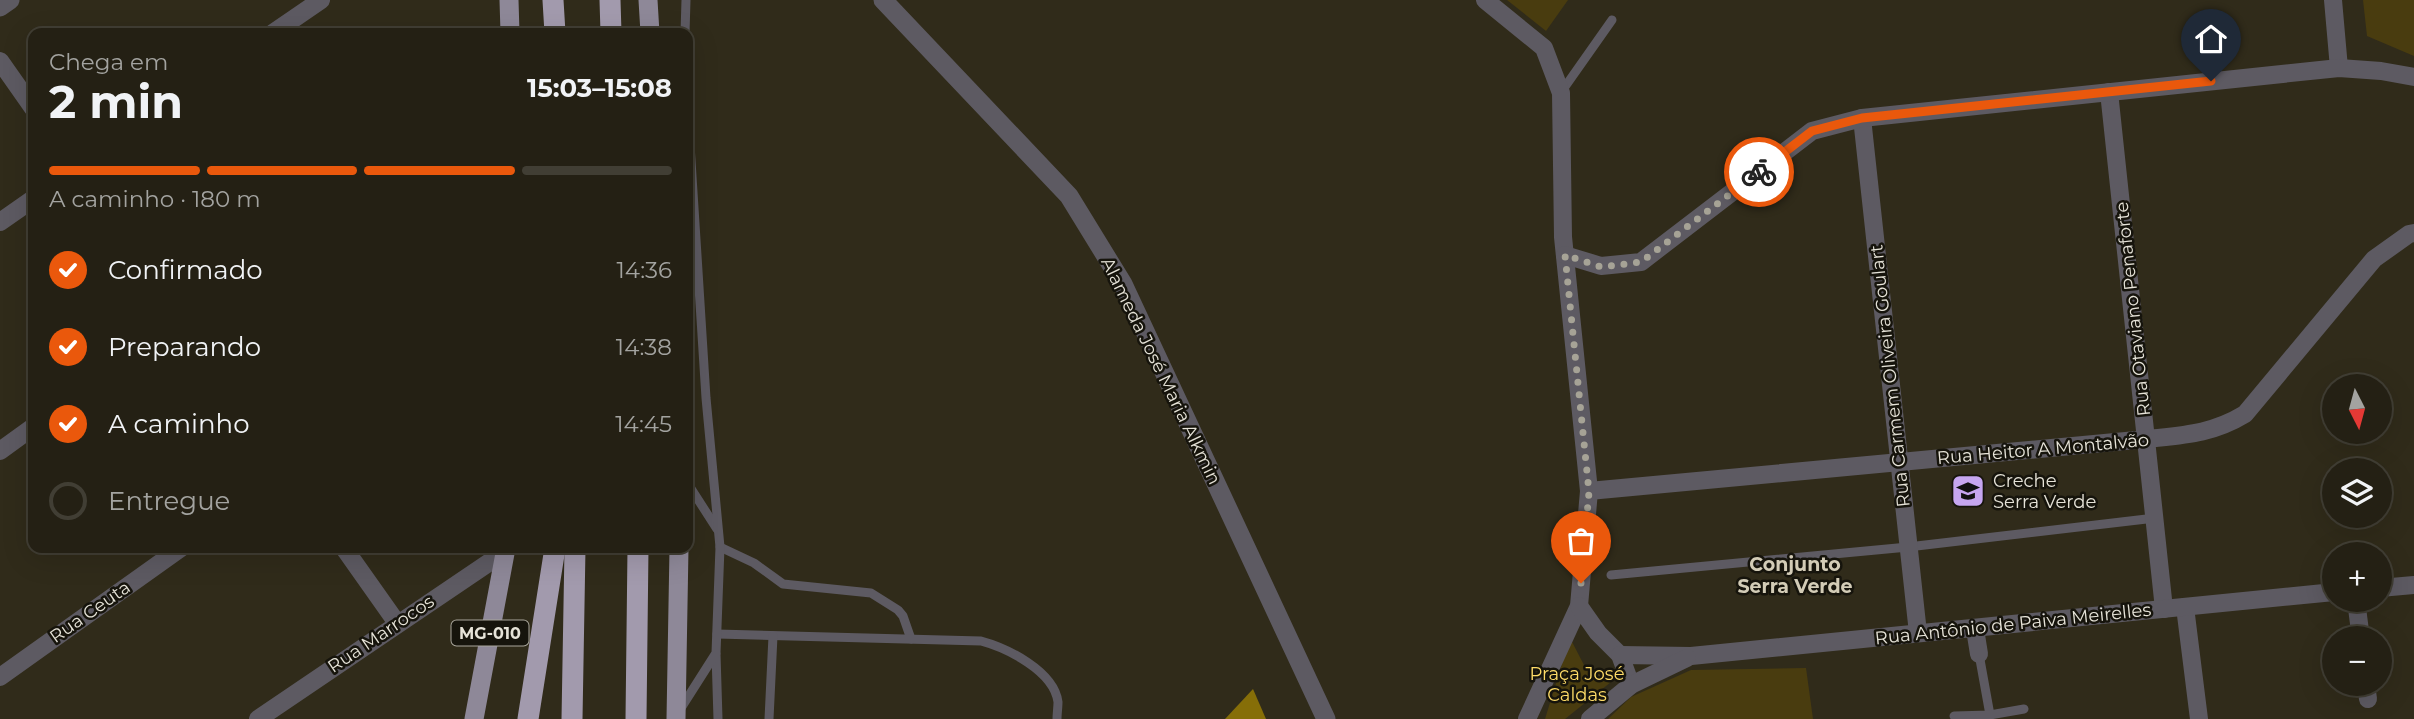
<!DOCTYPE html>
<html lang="pt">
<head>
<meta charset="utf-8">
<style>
  :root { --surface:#242014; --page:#302d22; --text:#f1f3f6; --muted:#a3a3a0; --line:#413e34; --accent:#ea580c }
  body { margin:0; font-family:Montserrat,sans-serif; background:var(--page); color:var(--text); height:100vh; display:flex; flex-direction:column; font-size:26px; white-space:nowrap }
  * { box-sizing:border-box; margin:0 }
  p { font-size:23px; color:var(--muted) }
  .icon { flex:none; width:38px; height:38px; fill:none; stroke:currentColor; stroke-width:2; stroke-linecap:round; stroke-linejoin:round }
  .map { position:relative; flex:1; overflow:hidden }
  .details { position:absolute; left:28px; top:28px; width:665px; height:525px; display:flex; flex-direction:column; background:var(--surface); border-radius:14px; box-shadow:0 7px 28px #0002,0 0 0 2px var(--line) }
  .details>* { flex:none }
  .needle { width:46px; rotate:174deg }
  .tools { position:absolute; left:2322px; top:374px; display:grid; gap:14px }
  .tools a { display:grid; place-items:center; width:70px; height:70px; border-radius:50%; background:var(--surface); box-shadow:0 7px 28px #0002,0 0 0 2px var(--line); font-size:35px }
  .pin { position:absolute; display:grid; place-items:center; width:60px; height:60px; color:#fff; margin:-72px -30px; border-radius:50% 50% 50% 0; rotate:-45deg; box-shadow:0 0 7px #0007 }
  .pin .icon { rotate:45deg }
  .courier { position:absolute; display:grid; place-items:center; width:70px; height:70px; margin:-35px; border:5px solid #ea580c; border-radius:50%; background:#fff; color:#222; box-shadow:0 2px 9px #0007 }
  .overview em { font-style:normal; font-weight:700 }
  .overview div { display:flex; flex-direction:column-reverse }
  .overview { display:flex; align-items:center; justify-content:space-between; height:119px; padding:0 21px }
  h1 { font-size:46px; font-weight:700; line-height:52px }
  .bar { display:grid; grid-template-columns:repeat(4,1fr); gap:10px 7px; align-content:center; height:84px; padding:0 21px }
  .bar i { height:9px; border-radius:5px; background:var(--line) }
  .bar .active { background:var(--accent) }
  .bar p { grid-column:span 4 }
  ol { padding:0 21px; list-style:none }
  li { display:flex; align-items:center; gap:21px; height:77px }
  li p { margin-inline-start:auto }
  li .icon { padding:7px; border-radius:50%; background:var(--accent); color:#fff; stroke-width:4 }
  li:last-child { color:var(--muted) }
  li i { width:38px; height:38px; border:4px solid var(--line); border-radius:50% }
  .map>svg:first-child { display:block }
  .green { fill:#493c0f }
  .water { fill:#866e08 }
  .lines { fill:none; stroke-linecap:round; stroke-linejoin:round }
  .service { stroke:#5d5a62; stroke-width:9 }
  .minor { stroke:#5d5a62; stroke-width:18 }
  .tertiary { stroke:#5d5a62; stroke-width:19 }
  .primary { stroke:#8e8898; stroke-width:19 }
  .motorway { stroke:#a29aad; stroke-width:21 }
  .done { stroke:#a6a396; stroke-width:7; stroke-dasharray:0 12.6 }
  .route { stroke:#ea580c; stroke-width:9 }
  .labels { text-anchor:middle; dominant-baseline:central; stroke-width:5; stroke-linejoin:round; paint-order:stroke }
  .shield { fill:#16140c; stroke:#a8a59b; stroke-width:2 }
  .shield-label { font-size:16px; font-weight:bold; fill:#e6e3d8 }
  .street-label { font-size:18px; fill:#e6e3d8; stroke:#16140c }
  .poi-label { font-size:18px; fill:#e6e3d8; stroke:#16140c; text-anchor:start }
  .park-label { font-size:18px; fill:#fedc68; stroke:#16140c }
  .neighbourhood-label { font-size:19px; font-weight:bold; fill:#d3ccb7; stroke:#16140c }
</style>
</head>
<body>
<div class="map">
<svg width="2414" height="719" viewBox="0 0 2414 719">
  <rect width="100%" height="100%" fill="#302b1a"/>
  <g class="green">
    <path d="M1507 0H1568L1546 31Z"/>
    <path d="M2363 0H2414V56L2367 36Z"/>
    <path d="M1570 638 1584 665 1611 682 1565 719H1545Z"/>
    <path d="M1806 668 1813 719H1608L1631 697 1691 670Z"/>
  </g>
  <path class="water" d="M1253 689 1266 719H1225Z"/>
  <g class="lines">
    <g class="service">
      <path d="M685 33 686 0"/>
      <path d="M1562 91 1612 20"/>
      <path d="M688 484 717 529"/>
      <path d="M720 547 754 563 783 584 871 593 898 610 903 616 911 639"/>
      <path d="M1611 575 1908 547 2155 518"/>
      <path d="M717 634 981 641C1007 648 1054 671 1058 702 1058 707 1057 714 1057 719"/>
      <path d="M716 654 718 719"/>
      <path d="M1979 654 1990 715"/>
      <path d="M681 708 716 653 720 547 706 398 688 113"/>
      <path d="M1954 716 1990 715 2024 709"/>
      <path d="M769 719 773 636"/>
    </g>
    <g class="minor">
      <path d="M1485 0 1544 48 1561 93 1563 237 1589 491 1579 606 1527 719"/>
      <path d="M2333 0 2339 68"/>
      <path d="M273 33 321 0"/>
      <path d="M0 61 33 108"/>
      <path d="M2109 92 2164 609"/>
      <path d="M1862 118 1918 633"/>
      <path d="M0 222 33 199"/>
      <path d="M1565 255 1601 266 1641 262 1812 131 1862 118 2339 68 2381 71 2414 77"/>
      <path d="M0 451 33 427"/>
      <path d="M1589 491 2147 439C2184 435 2212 434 2245 414L2374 259 2409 234 2414 233"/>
      <path d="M344 548 397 623"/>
      <path d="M2380 588 2414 585"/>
      <path d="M2356 600 2361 639"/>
      <path d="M1579 606 1598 633 1620 655 1631 685"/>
      <path d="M2185 607 2199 719"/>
      <path d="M1975 629 1979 654"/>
      <path d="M1620 655 1691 656 2334 592"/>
      <path d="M0 677 181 548"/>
      <path d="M2366 684 2368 699"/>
      <path d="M258 719 506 551"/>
      <path d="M1590 719 1631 685 1687 658"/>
    </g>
    <g class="tertiary">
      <path d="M883 0 1069 196 1123 284 1326 719"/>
      <path d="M0 7 10 0"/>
    </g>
    <g class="primary">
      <path d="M509 0 510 33"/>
      <path d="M648 0 650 33"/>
      <path d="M474 719 506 548"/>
      <path d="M676 719 679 548"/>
    </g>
    <g class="motorway">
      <path d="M553 0 555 33"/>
      <path d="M610 0 611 33"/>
      <path d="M528 719 555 548"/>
      <path d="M572 719 575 548"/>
      <path d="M636 719 638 548"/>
    </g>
  </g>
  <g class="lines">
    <path class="done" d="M1581 583 1589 492 1565 255 1601 267 1641 262 1759 172"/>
    <path class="route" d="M1759 172 1812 131 1862 118 2211 81"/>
  </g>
  <defs>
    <symbol id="school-square" viewBox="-11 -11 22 22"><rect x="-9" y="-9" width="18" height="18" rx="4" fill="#c6a6f0" stroke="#16140c"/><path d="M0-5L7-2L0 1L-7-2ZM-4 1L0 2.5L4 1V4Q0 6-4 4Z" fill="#111"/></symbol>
  </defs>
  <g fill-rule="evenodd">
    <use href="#school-square" x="1949" y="472" width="38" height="38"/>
  </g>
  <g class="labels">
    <rect class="shield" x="451.5" y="620.5" width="77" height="25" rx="5"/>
    <g class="shield-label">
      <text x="490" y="633">MG-010</text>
    </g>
    <g class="street-label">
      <text transform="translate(2133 309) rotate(-96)">Rua Otaviano Penaforte</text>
      <text transform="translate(1161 371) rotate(64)">Alameda José Maria Alkmin</text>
      <text transform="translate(1890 376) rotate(-96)">Rua Carmem Oliveira Goulart</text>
      <text transform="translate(2043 449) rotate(-5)">Rua Heitor A Montalvão</text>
      <text transform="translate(90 612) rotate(-35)">Rua Ceuta</text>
      <text transform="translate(2013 624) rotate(-6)">Rua Antônio de Paiva Meirelles</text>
      <text transform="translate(381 634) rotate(-34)">Rua Marrocos</text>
    </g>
    <g class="poi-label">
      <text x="1993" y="481">Creche<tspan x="1993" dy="21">Serra Verde</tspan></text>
    </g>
    <g class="park-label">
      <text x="1577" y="674">Praça José<tspan x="1577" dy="21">Caldas</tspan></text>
    </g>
    <g class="neighbourhood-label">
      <text x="1795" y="564">Conjunto<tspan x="1795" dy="22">Serra Verde</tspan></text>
    </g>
  </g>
</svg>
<div class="tools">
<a><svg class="needle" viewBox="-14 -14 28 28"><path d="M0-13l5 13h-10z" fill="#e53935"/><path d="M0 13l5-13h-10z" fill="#a3a3a0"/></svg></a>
<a><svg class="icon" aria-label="layers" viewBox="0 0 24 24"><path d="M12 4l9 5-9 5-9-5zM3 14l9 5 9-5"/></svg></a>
<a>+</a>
<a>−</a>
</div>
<div class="pin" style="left:1581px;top:583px;background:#ea580c"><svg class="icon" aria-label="bag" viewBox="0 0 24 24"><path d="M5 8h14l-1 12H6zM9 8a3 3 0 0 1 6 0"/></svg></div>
<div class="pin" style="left:2211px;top:81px;background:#1f2937"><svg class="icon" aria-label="home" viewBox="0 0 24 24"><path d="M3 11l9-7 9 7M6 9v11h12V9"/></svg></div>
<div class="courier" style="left:1759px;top:172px"><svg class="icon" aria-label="bike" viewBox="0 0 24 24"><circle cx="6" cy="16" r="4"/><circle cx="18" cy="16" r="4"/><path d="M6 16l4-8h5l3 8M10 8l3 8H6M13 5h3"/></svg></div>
<section class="details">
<div class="overview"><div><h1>2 min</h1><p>Chega em</p></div><em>15:03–15:08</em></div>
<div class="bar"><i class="active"></i><i class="active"></i><i class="active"></i><i></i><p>A caminho · 180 m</p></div>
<ol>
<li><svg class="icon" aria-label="check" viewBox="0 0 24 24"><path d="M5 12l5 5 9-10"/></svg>Confirmado<p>14:36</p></li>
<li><svg class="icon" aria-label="check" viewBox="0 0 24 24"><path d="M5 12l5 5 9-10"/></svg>Preparando<p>14:38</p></li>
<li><svg class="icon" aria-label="check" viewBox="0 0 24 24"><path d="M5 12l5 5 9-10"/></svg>A caminho<p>14:45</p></li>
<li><i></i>Entregue</li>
</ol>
</section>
</div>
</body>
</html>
